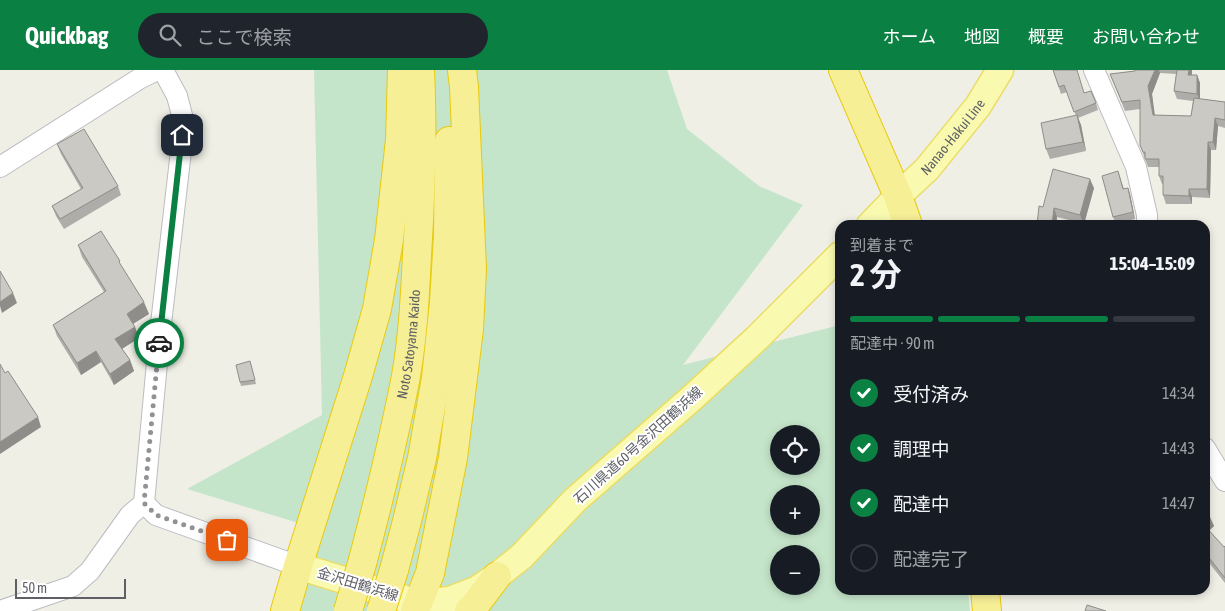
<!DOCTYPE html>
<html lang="ja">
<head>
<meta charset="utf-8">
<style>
  :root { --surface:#171b24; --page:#20242c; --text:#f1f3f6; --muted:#9ea1a6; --line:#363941; --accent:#0b8043 }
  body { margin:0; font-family:"Asap Condensed","Noto Sans JP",sans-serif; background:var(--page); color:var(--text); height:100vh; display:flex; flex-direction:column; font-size:19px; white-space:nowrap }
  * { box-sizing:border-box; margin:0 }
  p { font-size:16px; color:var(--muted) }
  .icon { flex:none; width:28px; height:28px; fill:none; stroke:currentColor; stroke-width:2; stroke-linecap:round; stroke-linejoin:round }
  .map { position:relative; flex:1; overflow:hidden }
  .side { position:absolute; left:835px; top:150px; width:375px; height:375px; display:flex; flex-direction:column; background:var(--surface); border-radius:15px; box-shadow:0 2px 8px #0003 }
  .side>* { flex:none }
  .controls { position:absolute; left:770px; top:355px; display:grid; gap:10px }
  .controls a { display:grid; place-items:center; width:50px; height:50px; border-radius:50%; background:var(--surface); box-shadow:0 2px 8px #0003; font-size:25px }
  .scale { position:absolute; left:15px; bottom:12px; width:111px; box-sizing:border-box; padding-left:5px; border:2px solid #5e6066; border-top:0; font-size:14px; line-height:18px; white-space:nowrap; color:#5e6066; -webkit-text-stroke:4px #fff; paint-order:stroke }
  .pin { position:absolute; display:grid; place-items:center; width:42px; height:42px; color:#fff; margin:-21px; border-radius:10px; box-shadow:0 2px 8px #0006 }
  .courier { position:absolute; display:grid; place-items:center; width:50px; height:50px; margin:-25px; border:4px solid #0b8043; border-radius:50%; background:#fff; color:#222; box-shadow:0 1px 6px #0007 }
  .head em { font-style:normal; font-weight:700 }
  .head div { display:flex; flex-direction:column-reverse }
  .head { display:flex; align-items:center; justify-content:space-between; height:85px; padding:0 15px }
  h1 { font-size:32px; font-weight:700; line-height:38px }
  .bar { display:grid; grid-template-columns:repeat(4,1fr); gap:8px 5px; align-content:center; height:60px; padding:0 15px }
  .bar i { height:6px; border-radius:4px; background:var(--line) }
  .bar .on { background:var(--accent) }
  .bar p { grid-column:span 4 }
  ol { padding:0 15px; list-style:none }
  li { display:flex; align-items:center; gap:15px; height:55px }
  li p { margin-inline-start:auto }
  li .icon { padding:5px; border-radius:50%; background:var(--accent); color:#fff; stroke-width:4 }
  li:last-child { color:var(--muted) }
  li i { width:28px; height:28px; border:2px solid var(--line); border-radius:50% }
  header { display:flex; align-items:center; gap:30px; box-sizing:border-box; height:70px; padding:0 25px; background:var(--accent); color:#fff }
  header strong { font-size:24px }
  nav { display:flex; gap:28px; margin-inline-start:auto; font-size:18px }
  .search { width:350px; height:45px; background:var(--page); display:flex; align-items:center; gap:12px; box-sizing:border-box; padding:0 18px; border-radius:28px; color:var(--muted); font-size:19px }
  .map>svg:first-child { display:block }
  .green { fill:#c5e5ca; fill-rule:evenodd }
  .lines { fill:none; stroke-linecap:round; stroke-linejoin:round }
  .minor-casing { stroke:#bbbcc1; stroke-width:22 }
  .major-casing { stroke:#eadc65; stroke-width:29 }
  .highway-casing { stroke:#e8ca0d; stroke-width:30 }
  .minor { stroke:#fff; stroke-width:20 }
  .major { stroke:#f9fab0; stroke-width:26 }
  .highway { stroke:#f7ef96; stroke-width:28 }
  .highway-bridge-casing { stroke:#e8ca0d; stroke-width:30; stroke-linecap:butt }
  .highway-bridge { stroke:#f7ef96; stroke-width:28 }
  .wall { fill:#afada9; fill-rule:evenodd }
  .shaded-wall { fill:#8e8d89 }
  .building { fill:#cbc9c4; stroke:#8e8d89 }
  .done { stroke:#919293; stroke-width:5; stroke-dasharray:0 9 }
  .route { stroke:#0b8043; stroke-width:6 }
  .labels { text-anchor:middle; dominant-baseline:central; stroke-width:4; stroke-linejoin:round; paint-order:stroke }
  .street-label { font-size:14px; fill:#5e6066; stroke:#fff }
</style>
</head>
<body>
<header>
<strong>Quickbag</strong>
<div class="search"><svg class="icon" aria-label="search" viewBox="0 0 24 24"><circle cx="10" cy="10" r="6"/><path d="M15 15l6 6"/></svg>ここで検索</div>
<nav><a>ホーム</a><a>地図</a><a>概要</a><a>お問い合わせ</a></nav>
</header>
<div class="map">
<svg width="1225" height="541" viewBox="0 0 1225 541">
  <rect width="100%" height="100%" fill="#efefe6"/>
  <path class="green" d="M314 0H667L687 59 759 116 803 135 683 295 840 255V520H968L970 541H273L305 455 187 419 322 345ZM779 364H811V396H779ZM779 424H811V456H779ZM779 484H811V516H779Z"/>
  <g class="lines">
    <defs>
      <g id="minor">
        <path d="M1094 0 1136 97 1147 145V155"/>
        <path d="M0 97 139 9 157 0"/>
        <path d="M1205 378 1225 411"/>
        <path d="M144 433 156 445 298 496"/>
        <path d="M0 541 73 516 90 501 130 445 144 433 159 271 181 81 183 49 177 26 163 0"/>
      </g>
      <g id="major">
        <path id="s1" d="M870 155 898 126 927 99 978 36 1000 0"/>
        <path d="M298 496 418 533 450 530 476 520 497 506 522 486 575 430 693 327 757 268 840 185"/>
      </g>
      <g id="highway">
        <path d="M843 0 898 126 908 155"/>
        <path id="s2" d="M363 490C379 429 394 368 406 306 413 266 415 226 417 185 421 124 423 62 420 0"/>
        <path d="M394 500 407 451 422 388 436 308 444 232 448 166 449 71"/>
        <path d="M985 520 987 541"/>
        <path d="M285 541 298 496 358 306 377 239 389 170 400 70 402 0"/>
        <path d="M415 541 430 503 453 388 469 259 472 199 464 17 462 0"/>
        <path d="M469 541 475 535 497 506"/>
      </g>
    </defs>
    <use href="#minor" class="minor-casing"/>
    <use href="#major" class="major-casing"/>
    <use href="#highway" class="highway-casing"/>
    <use href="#minor" class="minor"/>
    <use href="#major" class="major"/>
    <use href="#highway" class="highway"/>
    <defs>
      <g id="highway-bridge">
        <path d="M348 541 363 490"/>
        <path d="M381 541 394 500"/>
      </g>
    </defs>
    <use href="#highway-bridge" class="highway-bridge-casing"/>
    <use href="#highway-bridge" class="highway-bridge"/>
  </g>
  <g class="wall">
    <path d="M1053 0 1084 23 1096 33 1098 40 1078 48 1081 55 1086 81 1050 89 1046 79 1076 46 1067 22 1061 24Z"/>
    <path d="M1135 0H1192V5H1197L1200 13V29L1225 32V58L1218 56 1216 80H1211L1210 128 1192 127V134H1166L1163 125V114H1162L1159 106V97H1148L1140 75V39L1125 41 1110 4 1135 1ZM1160 3 1176 4 1174 21 1177 29 1193 31 1191 46 1154 45 1152 24Z"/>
    <path d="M57 74 118 116 121 125 64 159 56 146 52 136 81 119 61 84Z"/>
    <path d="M1118 101 1124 119 1128 118 1130 124 1135 149 1116 154 1113 147Z"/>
    <path d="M1094 118 1084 154 1057 147 1056 155H1037L1043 137Z"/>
    <path d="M78 175 123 199 149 244 133 254 135 257 139 268 122 279 130 290 134 301 114 315 101 292 81 305 57 266 53 255 104 222 82 187Z"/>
    <path d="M250 291 256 314 241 316 240 312Z"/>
    <path d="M1205 441 1214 456 1209 461 1224 477 1225 476V513L1210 494 1208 495 1205 491Z"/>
  </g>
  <g class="shaded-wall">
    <path d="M1155 0H1159L1160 3 1152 24 1156 53 1153 45 1148 16Z"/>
    <path d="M1189 0H1192L1191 13 1188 5Z"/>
    <path d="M1197 5 1200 13V32L1197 24Z"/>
    <path d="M1077 45 1081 55 1086 81 1083 72Z"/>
    <path d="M1215 48 1218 56 1216 80 1213 72Z"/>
    <path d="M1208 72 1211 80 1210 128 1207 119Z"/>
    <path d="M1090 109 1094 118 1084 154 1080 145Z"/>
    <path d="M1128 118 1130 124 1135 149 1133 142Z"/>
    <path d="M1189 119 1192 127V134L1189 126Z"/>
    <path d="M1054 138 1057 147 1056 155H1052Z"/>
    <path d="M13 223 17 233 2 243 0 236V232Z"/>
    <path d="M144 232 149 244 131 255 127 244Z"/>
    <path d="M135 257 139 268 120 280 115 269Z"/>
    <path d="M96 281 101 292 81 305 77 293Z"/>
    <path d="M130 290 134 301 114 315 110 304Z"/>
    <path d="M38 347 41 357 0 384V372Z"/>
    <path d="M1206 400 1208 407 1205 409V401Z"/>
    <path d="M1210 447 1214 456 1206 463 1205 459V452Z"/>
    <path d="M1206 484 1210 494 1208 495 1205 486Z"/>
  </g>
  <g class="building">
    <path d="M1053 0H1077L1084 23 1091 21 1096 33 1074 42 1064 15 1059 17Z"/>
    <path d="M1135 0H1155L1148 16 1153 45 1191 46 1194 28 1225 32V50L1215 48 1213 72H1208L1207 119H1189V126L1163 125V106H1159V89H1145V82H1143L1140 75V30L1122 32 1110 4 1135 1Z"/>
    <path d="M1177 0H1189L1188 5H1197V24L1174 21Z"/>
    <path d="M1077 45 1083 72 1046 79 1041 53Z"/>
    <path d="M84 59 118 116 60 149 52 136 83 118 57 74Z"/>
    <path d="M1053 99 1090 109 1080 145 1054 138 1052 155H1037L1039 136 1043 137Z"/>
    <path d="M1118 101 1123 119 1128 118 1133 142 1113 147 1102 106Z"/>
    <path d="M101 161 120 191 119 192 144 232 127 244 135 257 115 269 130 290 110 304 96 281 77 293 53 255 106 221 78 175Z"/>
    <path d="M0 201 13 223 0 232Z"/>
    <path d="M250 291 255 310 240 312 236 295Z"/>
    <path d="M0 294 5 303 8 301 38 347 0 372Z"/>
    <path d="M1205 441 1210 447 1205 452Z"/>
    <path d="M1205 456 1224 477 1225 476V508L1206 484 1205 485Z"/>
    <path d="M1087 535 1106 541H1085Z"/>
  </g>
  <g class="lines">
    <path class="done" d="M159 273 144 433 156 445 227 470"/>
    <path class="route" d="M159 273 182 65"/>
  </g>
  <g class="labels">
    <g class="street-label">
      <text stroke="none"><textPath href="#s1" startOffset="121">Nanao-Hakui Line</textPath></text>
      <text stroke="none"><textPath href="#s2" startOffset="221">Noto Satoyama Kaido</textPath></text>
      <text transform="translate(638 375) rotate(-42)">石川県道60号金沢田鶴浜線</text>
      <text transform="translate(358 514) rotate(17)">金沢田鶴浜線</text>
    </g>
  </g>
</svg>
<div class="controls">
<a><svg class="icon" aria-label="locate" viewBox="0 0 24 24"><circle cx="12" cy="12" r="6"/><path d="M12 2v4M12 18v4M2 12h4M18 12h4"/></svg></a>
<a>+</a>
<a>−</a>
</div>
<div class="scale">50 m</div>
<div class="pin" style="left:227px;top:470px;background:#ea580c"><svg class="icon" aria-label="bag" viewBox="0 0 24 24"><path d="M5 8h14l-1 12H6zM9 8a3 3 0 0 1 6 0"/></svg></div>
<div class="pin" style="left:182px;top:65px;background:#1f2937"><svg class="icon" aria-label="home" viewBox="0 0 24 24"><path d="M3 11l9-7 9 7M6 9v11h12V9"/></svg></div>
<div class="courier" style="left:159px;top:273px"><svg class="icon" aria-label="car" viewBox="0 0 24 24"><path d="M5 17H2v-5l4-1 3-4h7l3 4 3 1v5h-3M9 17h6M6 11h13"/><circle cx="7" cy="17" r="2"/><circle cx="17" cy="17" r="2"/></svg></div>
<section class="side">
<div class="head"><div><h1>2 分</h1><p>到着まで</p></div><em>15:04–15:09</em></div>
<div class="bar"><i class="on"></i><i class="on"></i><i class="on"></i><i></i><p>配達中 · 90 m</p></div>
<ol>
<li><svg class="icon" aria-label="check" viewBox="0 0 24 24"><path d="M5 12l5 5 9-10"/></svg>受付済み<p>14:34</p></li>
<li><svg class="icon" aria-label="check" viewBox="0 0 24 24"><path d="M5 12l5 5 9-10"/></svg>調理中<p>14:43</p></li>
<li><svg class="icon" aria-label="check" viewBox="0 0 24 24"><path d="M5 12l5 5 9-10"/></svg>配達中<p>14:47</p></li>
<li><i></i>配達完了</li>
</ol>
</section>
</div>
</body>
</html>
